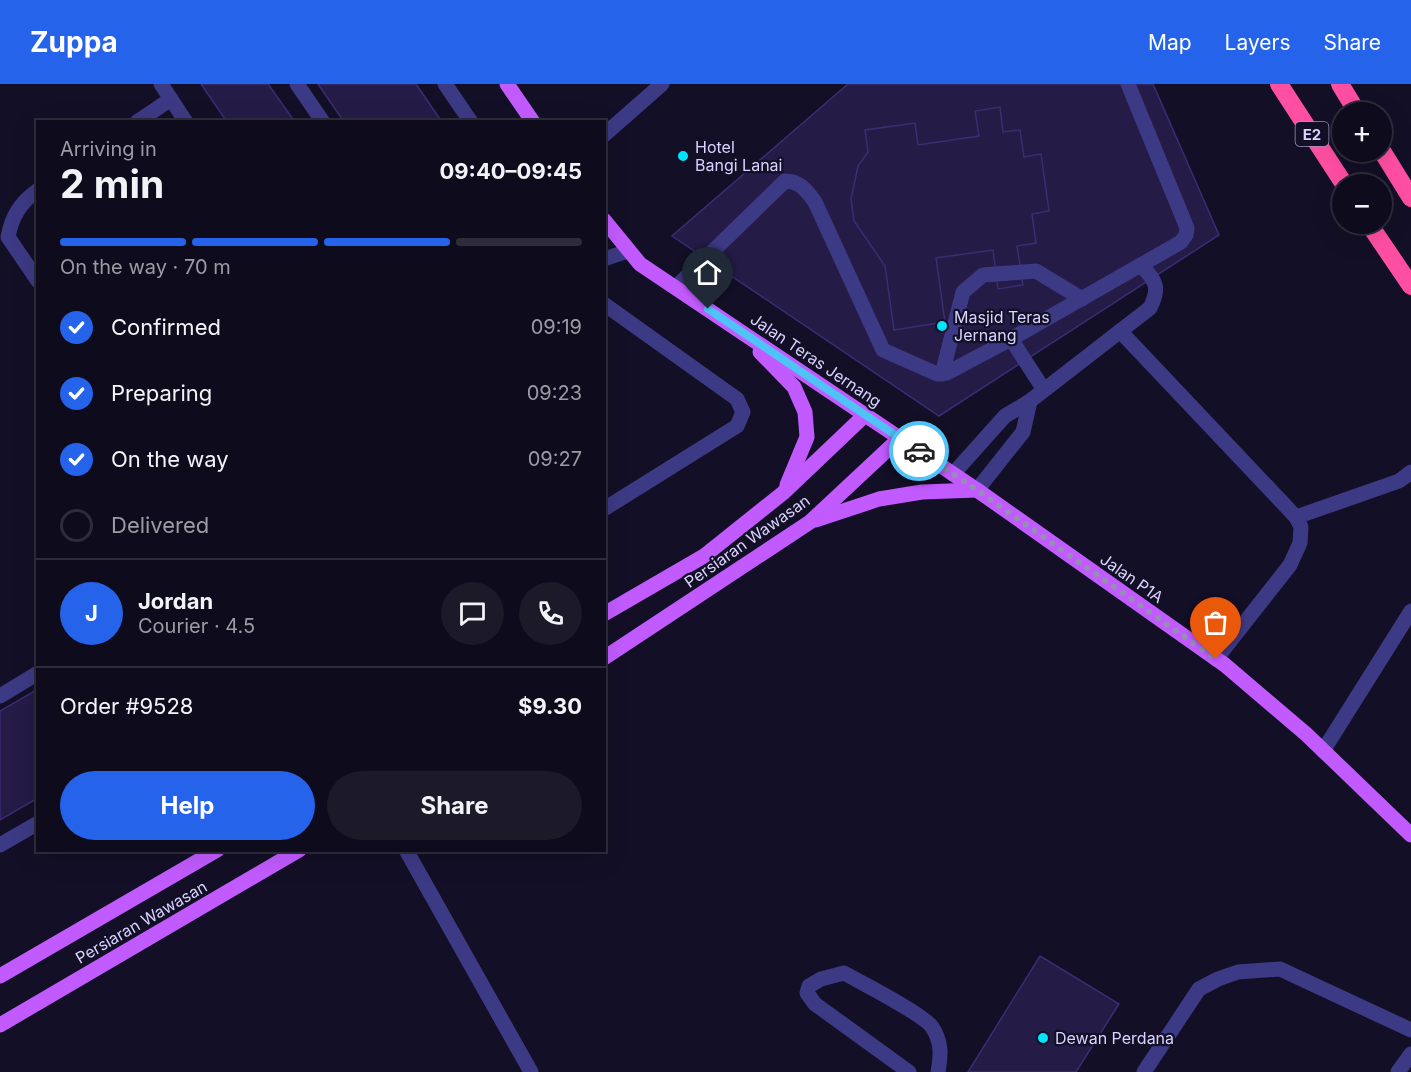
<!DOCTYPE html>
<html lang="en">
<head>
<meta charset="utf-8">
<style>
  :root { --surface:#0e0b1c; --page:#1c1929; --text:#f1f3f6; --muted:#9b9ba3; --line:#2e2b3b; --accent:#2563eb }
  body { margin:0; font-family:Inter,sans-serif; background:var(--page); color:var(--text); height:100vh; display:flex; flex-direction:column; font-size:22px; white-space:nowrap }
  * { box-sizing:border-box; margin:0 }
  p { font-size:20px; color:var(--muted) }
  .icon { flex:none; width:33px; height:33px; fill:none; stroke:currentColor; stroke-width:2; stroke-linecap:round; stroke-linejoin:round }
  .map { position:relative; flex:1; overflow:hidden }
  .side { position:absolute; left:36px; top:36px; width:570px; height:732px; display:flex; flex-direction:column; background:var(--surface); border-radius:0px; box-shadow:0 6px 24px #0002,0 0 0 2px var(--line) }
  .side>* { flex:none }
  .buttons { position:absolute; left:1332px; top:18px; display:grid; gap:12px }
  .buttons a { display:grid; place-items:center; width:60px; height:60px; border-radius:50%; background:var(--surface); box-shadow:0 6px 24px #0002,0 0 0 2px var(--line); font-size:30px }
  .pin { position:absolute; display:grid; place-items:center; width:51px; height:51px; color:#fff; margin:-62px -26px; border-radius:50% 50% 50% 0; rotate:-45deg; box-shadow:0 0 6px #0007 }
  .pin .icon { rotate:45deg }
  .courier { position:absolute; display:grid; place-items:center; width:60px; height:60px; margin:-30px; border:4px solid #4fc3f7; border-radius:50%; background:#fff; color:#222; box-shadow:0 2px 8px #0007 }
  .summary em { font-style:normal; font-weight:700 }
  .summary div { display:flex; flex-direction:column-reverse }
  .summary { display:flex; align-items:center; justify-content:space-between; height:102px; padding:0 24px }
  h1 { font-size:39px; font-weight:700; line-height:45px }
  .bar { display:grid; grid-template-columns:repeat(4,1fr); gap:9px 6px; align-content:center; height:72px; padding:0 24px }
  .bar i { height:8px; border-radius:4px; background:var(--line) }
  .bar .on { background:var(--accent) }
  .bar p { grid-column:span 4 }
  .line { display:flex; align-items:center; gap:15px; padding:0 24px; border-top:2px solid var(--line) }
  .line div { flex:1 }
  .round { display:grid; place-items:center; flex:none; width:63px; height:63px; border-radius:32px; background:var(--page) }
  ol { padding:0 24px; list-style:none }
  li { display:flex; align-items:center; gap:18px; height:66px }
  li p { margin-inline-start:auto }
  li .icon { padding:6px; border-radius:50%; background:var(--accent); color:#fff; stroke-width:4 }
  li:last-child { color:var(--muted) }
  li i { width:33px; height:33px; border:3px solid var(--line); border-radius:50% }
  .action { display:flex; gap:12px; margin-top:auto; padding:12px 24px }
  .action a { flex:1; height:69px; border-radius:36px; background:var(--accent); color:#fff; font-size:24px; font-weight:700; line-height:69px; text-align:center }
  .action a+a { background:var(--page); color:var(--text) }
  header { display:flex; align-items:center; gap:36px; box-sizing:border-box; height:84px; padding:0 30px; background:var(--accent); color:#fff }
  header strong { font-size:28px }
  nav { display:flex; gap:33px; margin-inline-start:auto; font-size:21px }
  .map>svg:first-child { display:block }
  .building { fill:#241b47; stroke:#3b2d73; stroke-width:1.5 }
  .lines { fill:none; stroke-linecap:round; stroke-linejoin:round }
  .minor { stroke:#3d3a85; stroke-width:15 }
  .major { stroke:#c25bff; stroke-width:15 }
  .highway { stroke:#ff4fa3; stroke-width:18 }
  .done { stroke:#948fb3; stroke-width:6; stroke-dasharray:0 10.8 }
  .route { stroke:#4fc3f7; stroke-width:8 }
  .poi-dot { fill:#00e5ff; stroke:#130f26; stroke-width:2 }
  .labels { text-anchor:middle; dominant-baseline:central; stroke-width:4.5; stroke-linejoin:round; paint-order:stroke }
  .shield { fill:#130f26; stroke:#9e99be; stroke-width:1.5 }
  .shield-label { font-size:15px; font-weight:bold; fill:#d9d4ff }
  .poi-label { font-size:16px; fill:#d9d4ff; stroke:#130f26; text-anchor:start }
  .street-label { font-size:16px; fill:#d9d4ff; stroke:#130f26 }
</style>
</head>
<body>
<header>
<strong>Zuppa</strong>
<nav><a>Map</a><a>Layers</a><a>Share</a></nav>
</header>
<div class="map">
<svg width="1411" height="988" viewBox="0 0 1411 988">
  <rect width="100%" height="100%" fill="#130f26"/>
  <g class="building">
    <path d="M201 0H268L295 38H227Z"/>
    <path d="M318 0H416L442 38H344Z"/>
    <path d="M848 0H1153L1219 151 939 332 672 152Z"/>
    <path d="M1000 23 1003 48 1020 46 1024 73 1041 70 1049 127 1032 130 1036 159 1017 162 1023 201 998 205 993 166 936 174 945 238 894 246 885 182 854 137 851 115 858 82 868 68 865 46 915 39 918 61 979 52 975 27Z"/>
    <path d="M38 605V714L0 736V627Z"/>
    <path d="M1040 872 1119 920 1076 988H968Z"/>
  </g>
  <g class="lines">
    <g class="minor">
      <path d="M161 0 186 38"/>
      <path d="M297 0 323 38"/>
      <path d="M445 0 471 38"/>
      <path d="M137 38 171 15"/>
      <path d="M604 51 662 0"/>
      <path d="M38 106C20 119 12 132 8 153L38 197"/>
      <path d="M604 175 628 167"/>
      <path d="M676 203 785 97C800 97 806 106 815 118L883 266 937 290 947 289 1011 255 1181 158 1186 151 1187 144 1128 0"/>
      <path d="M604 220 737 315 743 328 737 342 604 425"/>
      <path d="M1120 247 1296 433 1301 443 1300 459 1290 481 1216 575"/>
      <path d="M1011 255 1044 306"/>
      <path d="M942 290 963 208 983 191 1036 187 1082 215"/>
      <path d="M953 390 1005 332 1030 317 1150 224C1161 202 1155 197 1141 181"/>
      <path d="M977 406 1023 348 1030 317"/>
      <path d="M1296 433 1399 397 1411 388"/>
      <path d="M0 612 38 589"/>
      <path d="M1323 667 1411 527"/>
      <path d="M0 761 38 739"/>
      <path d="M406 766 531 988"/>
      <path d="M909 988 815 920 807 909 809 902 821 895 844 889C862 899 923 930 932 943 942 958 941 972 938 988"/>
      <path d="M1144 988 1199 905 1218 895 1238 888 1280 885 1411 946"/>
      <path d="M1398 988 1411 970"/>
    </g>
    <g class="major">
      <path d="M507 0 533 38"/>
      <path d="M604 136 640 180 977 406 1225 581 1306 650 1411 751"/>
      <path d="M760 268 794 303 805 328 807 353 787 401"/>
      <path d="M816 436 879 415 922 408 977 406"/>
      <path d="M604 530 704 472 783 409 865 331"/>
      <path d="M604 574 810 438 900 354"/>
      <path d="M0 892 217 766"/>
      <path d="M0 941 299 766"/>
    </g>
    <g class="highway">
      <path d="M1279 0 1344 100"/>
      <path d="M1340 0 1357 28"/>
      <path d="M1382 67 1411 114"/>
      <path d="M1369 140 1411 202"/>
    </g>
  </g>
  <g class="lines">
    <path class="done" d="M919 367 977 406 1216 575"/>
    <path class="route" d="M708 225 919 367"/>
  </g>
  <g class="poi-dot">
    <circle cx="683" cy="72" r="6"/>
    <circle cx="942" cy="242" r="6"/>
    <circle cx="1043" cy="954" r="6"/>
  </g>
  <g class="labels">
    <rect class="shield" x="1295.5" y="38" width="33" height="24" rx="4.5"/>
    <g class="shield-label">
      <text x="1312" y="50">E2</text>
    </g>
    <g class="poi-label">
      <text x="695" y="63">Hotel<tspan x="695" dy="18">Bangi Lanai</tspan></text>
      <text x="954" y="233">Masjid Teras<tspan x="954" dy="18">Jernang</tspan></text>
      <text x="1055" y="954">Dewan Perdana</text>
    </g>
    <g class="street-label">
      <text transform="translate(816 276) rotate(34)">Jalan Teras Jernang</text>
      <text transform="translate(747 457) rotate(-35)">Persiaran Wawasan</text>
      <text transform="translate(1132 494) rotate(35)">Jalan P1A</text>
      <text transform="translate(141 838) rotate(-30)">Persiaran Wawasan</text>
    </g>
  </g>
</svg>
<div class="buttons">
<a>+</a>
<a>−</a>
</div>
<div class="pin" style="left:1216px;top:575px;background:#ea580c"><svg class="icon" aria-label="bag" viewBox="0 0 24 24"><path d="M5 8h14l-1 12H6zM9 8a3 3 0 0 1 6 0"/></svg></div>
<div class="pin" style="left:708px;top:225px;background:#1f2937"><svg class="icon" aria-label="home" viewBox="0 0 24 24"><path d="M3 11l9-7 9 7M6 9v11h12V9"/></svg></div>
<div class="courier" style="left:919px;top:367px"><svg class="icon" aria-label="car" viewBox="0 0 24 24"><path d="M5 17H2v-5l4-1 3-4h7l3 4 3 1v5h-3M9 17h6M6 11h13"/><circle cx="7" cy="17" r="2"/><circle cx="17" cy="17" r="2"/></svg></div>
<section class="side">
<div class="summary"><div><h1>2 min</h1><p>Arriving in</p></div><em>09:40–09:45</em></div>
<div class="bar"><i class="on"></i><i class="on"></i><i class="on"></i><i></i><p>On the way · 70 m</p></div>
<ol>
<li><svg class="icon" aria-label="check" viewBox="0 0 24 24"><path d="M5 12l5 5 9-10"/></svg>Confirmed<p>09:19</p></li>
<li><svg class="icon" aria-label="check" viewBox="0 0 24 24"><path d="M5 12l5 5 9-10"/></svg>Preparing<p>09:23</p></li>
<li><svg class="icon" aria-label="check" viewBox="0 0 24 24"><path d="M5 12l5 5 9-10"/></svg>On the way<p>09:27</p></li>
<li><i></i>Delivered</li>
</ol>
<div class="line" style="height:108px"><b class="round" style="background:var(--accent);color:#fff">J</b><div><b>Jordan</b><p>Courier · 4.5</p></div><a class="round"><svg class="icon" aria-label="chat" viewBox="0 0 24 24"><path d="M4 5h16v11H9l-5 4z"/></svg></a><a class="round"><svg class="icon" aria-label="phone" viewBox="0 0 24 24"><path d="M5 4h4l2 5-3 2q2 4 5 5l2-3 5 2v4C11 20 4 13 5 4z"/></svg></a></div>
<div class="line" style="height:78px"><div>Order #9528</div><b>$9.30</b></div>
<div class="action"><a>Help</a><a>Share</a></div>
</section>
</div>
</body>
</html>
